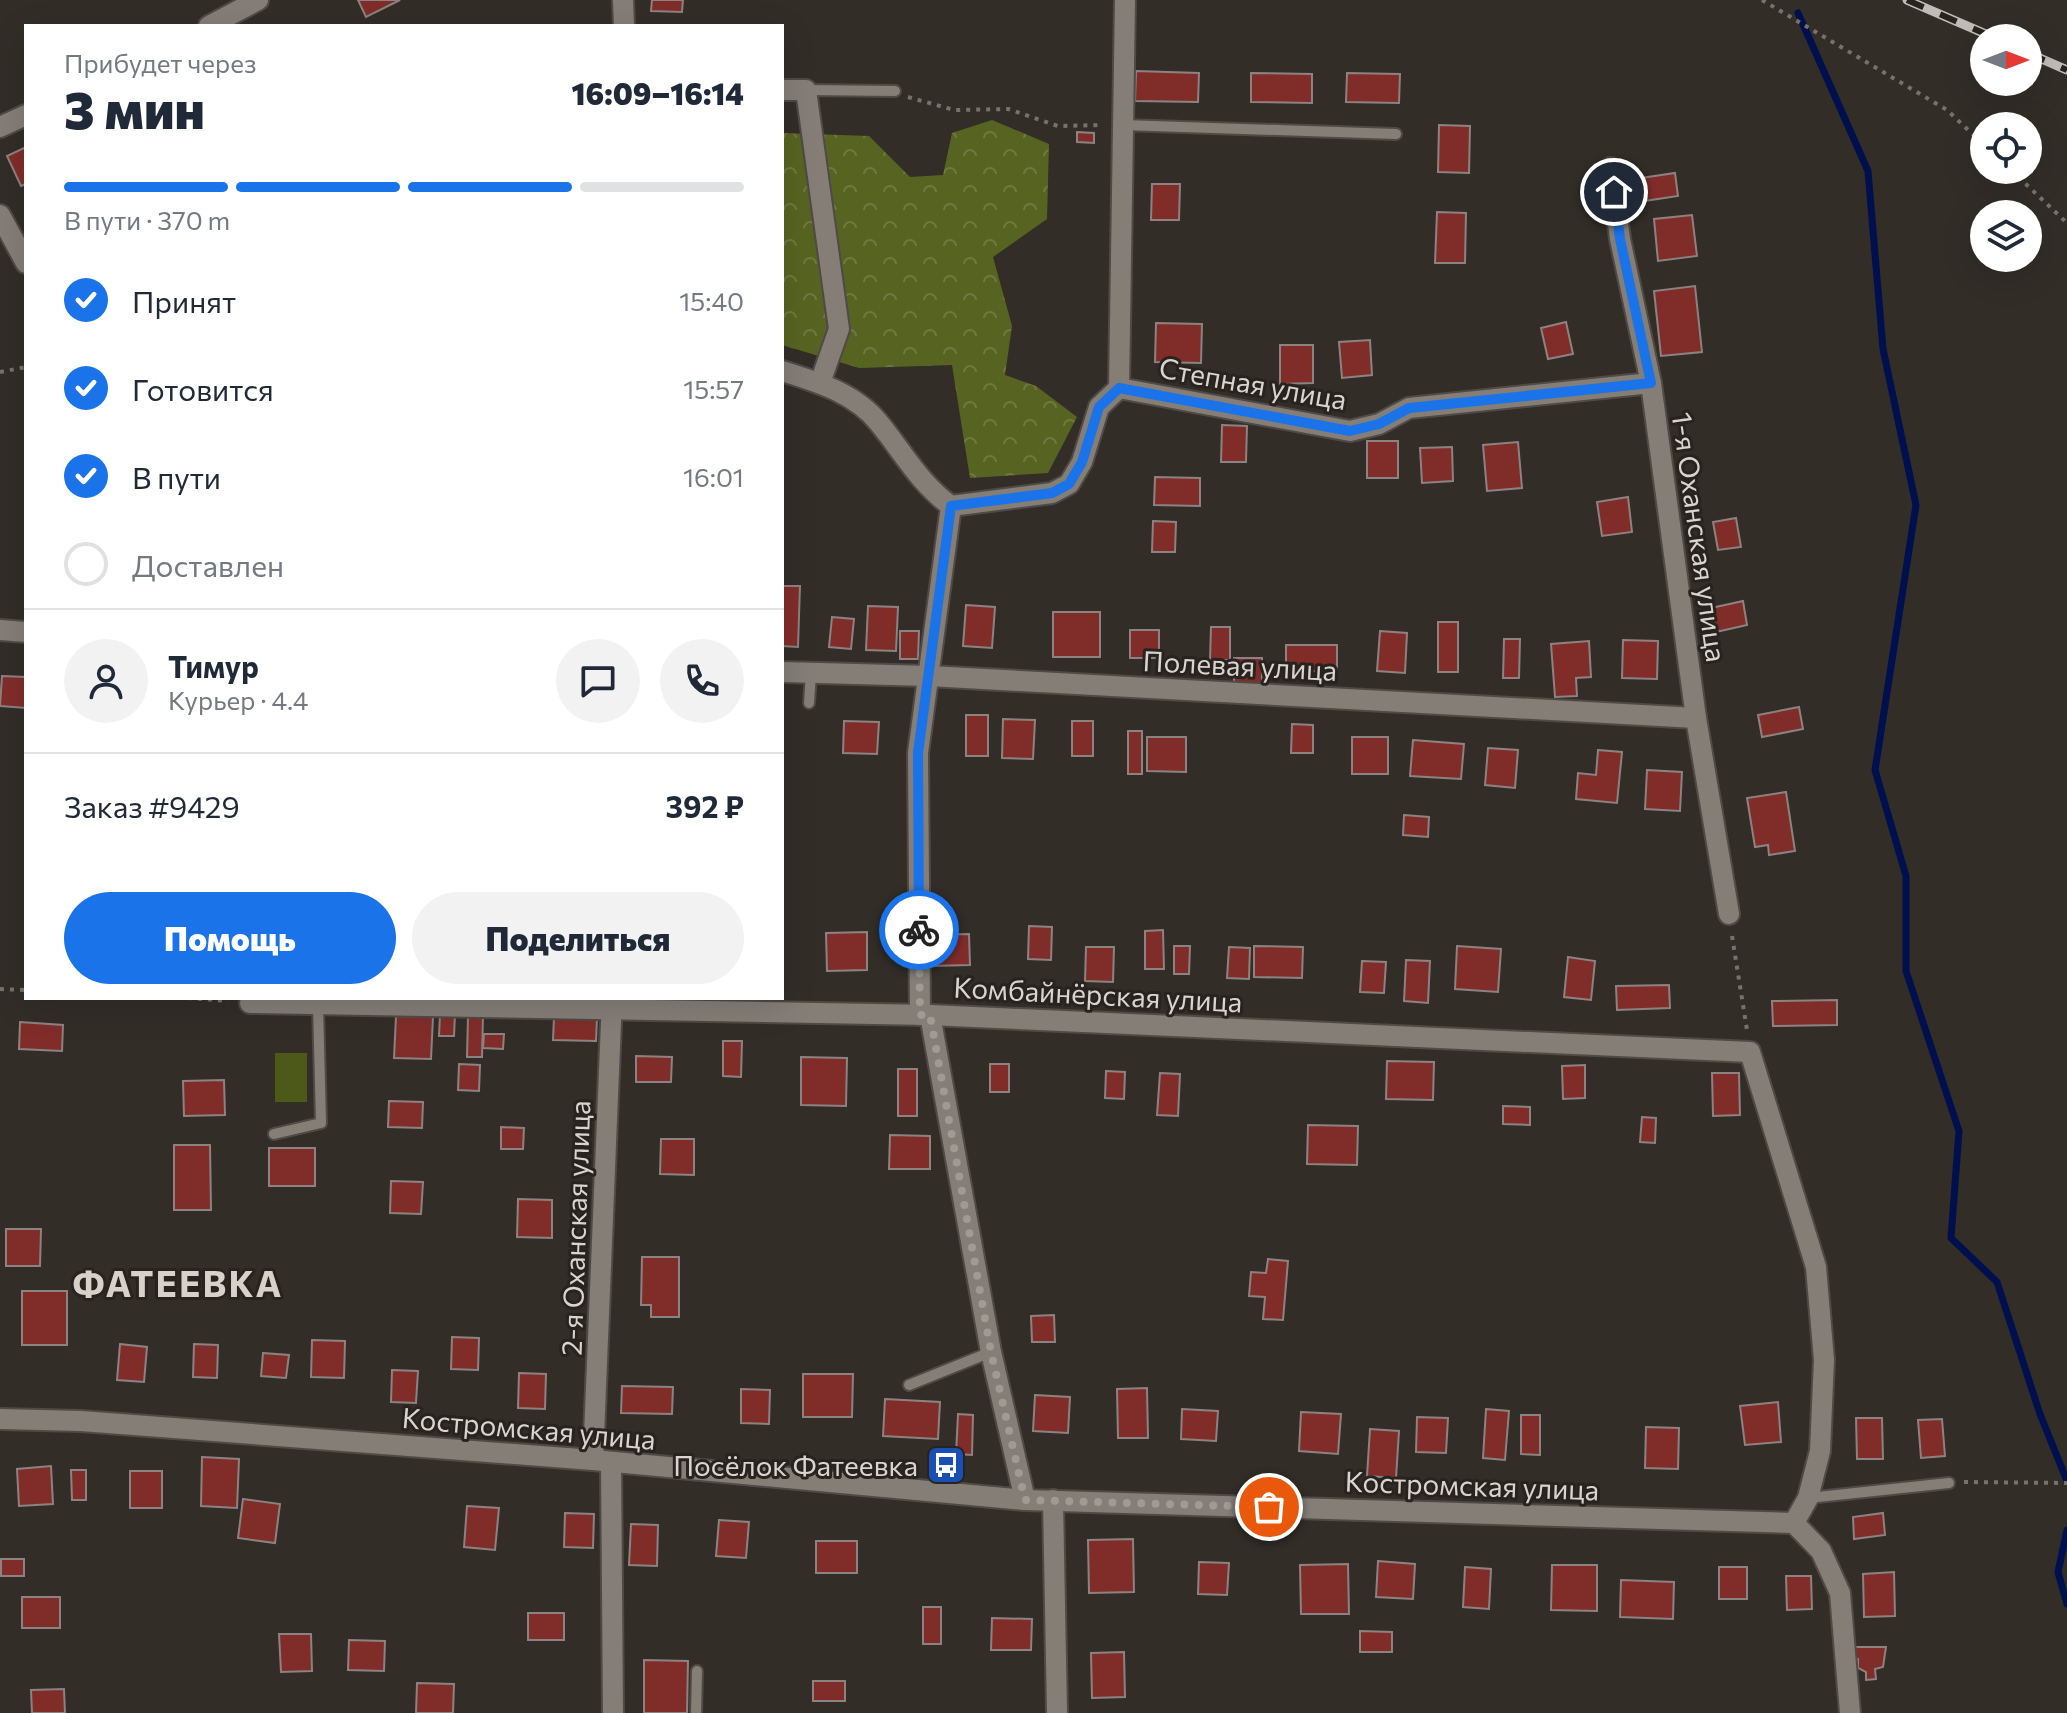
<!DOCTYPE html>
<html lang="ru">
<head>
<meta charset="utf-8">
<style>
  :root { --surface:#fff; --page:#f2f2f3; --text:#1f2937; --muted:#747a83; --line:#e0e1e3; --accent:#1a73e8 }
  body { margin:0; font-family:Commissioner,sans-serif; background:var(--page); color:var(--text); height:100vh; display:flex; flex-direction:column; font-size:30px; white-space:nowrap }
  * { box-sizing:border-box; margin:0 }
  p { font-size:26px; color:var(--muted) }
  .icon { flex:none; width:44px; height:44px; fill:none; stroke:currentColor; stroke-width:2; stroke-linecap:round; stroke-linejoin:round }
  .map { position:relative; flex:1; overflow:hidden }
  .sheet { position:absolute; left:24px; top:24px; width:760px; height:976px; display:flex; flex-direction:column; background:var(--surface); border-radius:0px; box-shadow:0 8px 32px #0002 }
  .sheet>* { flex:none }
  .needle { width:52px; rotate:90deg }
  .fabs { position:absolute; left:1970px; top:24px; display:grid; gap:16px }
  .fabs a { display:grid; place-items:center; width:72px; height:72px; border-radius:50%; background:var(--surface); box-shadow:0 8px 32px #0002; font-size:40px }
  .pin { position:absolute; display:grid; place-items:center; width:68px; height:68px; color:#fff; margin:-34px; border:4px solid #fff; border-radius:50%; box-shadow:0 2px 8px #0007 }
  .courier { position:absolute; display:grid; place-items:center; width:80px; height:80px; margin:-40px; border:6px solid #1a73e8; border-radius:50%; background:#fff; color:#222; box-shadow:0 2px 10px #0007 }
  .headline em { font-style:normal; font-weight:800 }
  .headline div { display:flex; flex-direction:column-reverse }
  .headline { display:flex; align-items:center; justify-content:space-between; height:136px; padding:0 40px }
  h1 { font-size:52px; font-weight:800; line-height:60px }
  .bar { display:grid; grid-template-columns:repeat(4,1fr); gap:12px 8px; align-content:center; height:96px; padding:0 40px }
  .bar i { height:10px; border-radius:6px; background:var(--line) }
  .bar .on { background:var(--accent) }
  .bar p { grid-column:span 4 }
  .line { display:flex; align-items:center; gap:20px; padding:0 40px; border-top:2px solid var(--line) }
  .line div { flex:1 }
  .round { display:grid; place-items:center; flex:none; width:84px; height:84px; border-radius:42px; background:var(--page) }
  ol { padding:0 40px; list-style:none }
  li { display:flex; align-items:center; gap:24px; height:88px }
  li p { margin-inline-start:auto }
  li .icon { padding:8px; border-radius:50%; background:var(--accent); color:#fff; stroke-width:4 }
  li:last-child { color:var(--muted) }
  li i { width:44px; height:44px; border:4px solid var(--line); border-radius:50% }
  .button { display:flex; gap:16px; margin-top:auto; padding:16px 40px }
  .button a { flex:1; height:92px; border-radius:48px; background:var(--accent); color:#fff; font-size:32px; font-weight:800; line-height:92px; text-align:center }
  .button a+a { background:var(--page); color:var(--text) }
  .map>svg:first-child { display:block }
  .forest { fill:url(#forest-crowns) }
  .green { fill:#4c5918 }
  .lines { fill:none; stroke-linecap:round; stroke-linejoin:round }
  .stream { stroke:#00104e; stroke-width:7 }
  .building { fill:#802d2a; stroke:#8c8281; stroke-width:2 }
  .service-casing { stroke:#4f4a46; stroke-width:14 }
  .minor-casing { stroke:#4f4a46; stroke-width:24 }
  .tertiary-casing { stroke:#4f4a46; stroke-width:24 }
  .path { stroke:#77726d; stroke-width:4; stroke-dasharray:4 6; stroke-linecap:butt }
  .service { stroke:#847e77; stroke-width:10 }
  .minor { stroke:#847e77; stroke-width:20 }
  .tertiary { stroke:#847e77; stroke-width:20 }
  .rail-casing { stroke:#c0bcb8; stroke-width:9 }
  .rail { stroke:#28231e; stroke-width:6; stroke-dasharray:18; stroke-linecap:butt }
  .done { stroke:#9e9a95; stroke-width:8; stroke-dasharray:0 14.4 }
  .route { stroke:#1a73e8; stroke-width:10 }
  .labels { text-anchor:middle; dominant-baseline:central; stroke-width:6; stroke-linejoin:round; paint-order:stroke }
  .street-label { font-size:28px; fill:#d8d4d0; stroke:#28231e }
  .poi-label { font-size:28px; fill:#d8d4d0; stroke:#28231e; text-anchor:end }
  .district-label { font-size:36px; font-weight:bold; letter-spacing:2px; fill:#d8d1c9; stroke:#28231e }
</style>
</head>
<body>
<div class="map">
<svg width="2067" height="1713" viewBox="0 0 2067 1713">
  <defs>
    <pattern id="forest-crowns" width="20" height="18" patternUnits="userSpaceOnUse" patternTransform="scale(2)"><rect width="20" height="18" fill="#576421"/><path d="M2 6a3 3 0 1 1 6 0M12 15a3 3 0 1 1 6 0" fill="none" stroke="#6e7940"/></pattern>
  </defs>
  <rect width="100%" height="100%" fill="#322d27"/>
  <path class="forest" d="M992 120 1049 144 1047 219 993 257 1012 326 1005 375 1036 386 1077 417 1048 473 970 478 952 365 859 368 782 345V133L869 136 910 177 943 175 952 133Z"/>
  <rect class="green" x="275" y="1053" width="32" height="49"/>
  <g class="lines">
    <g class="stream">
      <path d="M1798 13 1868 171 1883 349 1916 505 1875 770 1906 876V971L1959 1131 1951 1238 1997 1282 2040 1414 2067 1481"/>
      <path d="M2067 1530 2058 1572 2067 1604"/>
    </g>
  </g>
  <g class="building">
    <path d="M358 0H400L366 17Z"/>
    <path d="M652 0H683L682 12 651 11Z"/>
    <path d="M1136 71 1199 73 1198 102 1135 101Z"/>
    <path d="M1251 73 1312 74V103L1251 102Z"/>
    <path d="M1347 73 1400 74 1399 103 1346 102Z"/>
    <path d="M1439 125 1470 126 1469 173 1438 172Z"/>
    <path d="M1077 132 1094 133V143L1077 142Z"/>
    <path d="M26 147V184L21 186 7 156Z"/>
    <path d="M1675 173 1678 196 1631 203 1627 180Z"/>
    <path d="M1152 184H1180L1179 220H1151Z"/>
    <path d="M1437 212 1466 213 1465 263H1435Z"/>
    <path d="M1692 215 1697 256 1658 261 1654 219Z"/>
    <path d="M1695 286 1702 352 1661 356 1654 291Z"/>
    <path d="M1566 322 1573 354 1548 359 1541 328Z"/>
    <path d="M1156 323 1202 324 1201 363 1155 362Z"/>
    <path d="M1370 340 1372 375 1342 378 1339 342Z"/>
    <path d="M1280 345H1313V383L1280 384Z"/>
    <path d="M1222 425 1247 426 1246 462H1221Z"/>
    <rect x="1367" y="441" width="31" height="37"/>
    <path d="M1518 442 1522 488 1487 491 1483 445Z"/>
    <path d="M1452 447 1453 481 1422 483 1420 448Z"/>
    <path d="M1155 477 1200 478V506L1154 505Z"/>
    <path d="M1628 497 1632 532 1602 536 1597 502Z"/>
    <path d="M1736 518 1741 547 1718 550 1713 522Z"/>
    <path d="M1153 521 1176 522 1175 552H1152Z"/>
    <path d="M782 586H800L798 647 782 646Z"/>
    <path d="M1743 601 1747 625 1716 632 1711 608Z"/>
    <path d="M966 605 995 607 992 648 963 646Z"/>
    <path d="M868 606 898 607 896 651 866 650Z"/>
    <rect x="1053" y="612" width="47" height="45"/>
    <path d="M832 617 854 619 851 649 829 647Z"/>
    <rect x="1438" y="622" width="20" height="50"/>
    <path d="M1211 627H1230V660H1210Z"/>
    <rect x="1130" y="630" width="29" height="28"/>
    <path d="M900 631H919L918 659H900Z"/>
    <path d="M1380 631 1407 633 1405 673 1377 671Z"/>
    <path d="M1504 639H1520L1519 678H1503Z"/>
    <path d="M1623 640 1658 641 1657 679 1622 678Z"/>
    <path d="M1589 641 1591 677 1576 678 1577 696 1555 697 1551 644Z"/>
    <rect x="1286" y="645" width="51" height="26"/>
    <rect x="1234" y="658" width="28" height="29"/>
    <path d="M2 676 26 677V708L0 706Z"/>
    <path d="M1799 707 1803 729 1762 737 1758 715Z"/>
    <rect x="966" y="715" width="22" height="41"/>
    <path d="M1003 719 1035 720 1033 759 1002 758Z"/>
    <path d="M844 721 879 722 877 754 843 753Z"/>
    <rect x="1072" y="721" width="21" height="35"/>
    <path d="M1292 724 1313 725V753H1291Z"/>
    <rect x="1128" y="731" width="14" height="43"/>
    <path d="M1147 737H1186V772L1147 771Z"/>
    <rect x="1352" y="737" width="36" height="37"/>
    <path d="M1413 740 1464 744 1461 779 1410 776Z"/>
    <path d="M1488 748 1518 750 1515 788 1485 785Z"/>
    <path d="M1598 750 1622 752 1617 803 1576 799 1578 773 1596 775Z"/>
    <path d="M1647 770 1682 772 1680 811 1645 809Z"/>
    <path d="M1786 792 1795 851 1769 855 1768 845 1755 847 1747 798Z"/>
    <path d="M1404 815 1429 817 1428 837 1403 835Z"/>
    <path d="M1029 926 1052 927 1051 960 1028 959Z"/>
    <path d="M1163 930 1164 969H1145V931Z"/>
    <path d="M867 932V970L827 971 826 933Z"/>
    <path d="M969 934 970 965 930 966 929 935Z"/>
    <path d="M1174 946H1190L1189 974H1174Z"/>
    <path d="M1254 946 1303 947 1302 978 1254 977Z"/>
    <path d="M1457 946 1501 949 1498 992 1455 989Z"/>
    <path d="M1086 947H1114L1113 982 1085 981Z"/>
    <path d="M1229 947 1250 948 1249 979 1227 978Z"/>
    <path d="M1568 957 1595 961 1591 1000 1564 997Z"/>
    <path d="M1406 960 1430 961 1428 1003 1404 1001Z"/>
    <path d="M1362 961 1386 962 1384 993 1360 992Z"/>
    <path d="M1669 985 1670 1008 1617 1010 1616 986Z"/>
    <path d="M1837 1000V1025L1773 1026 1772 1001Z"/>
    <path d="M440 1014H455L454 1036H439Z"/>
    <path d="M396 1016 433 1017 431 1059 394 1058Z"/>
    <path d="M468 1016 483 1017 482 1057H467Z"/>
    <path d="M554 1017 597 1018 596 1041 553 1040Z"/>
    <path d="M20 1022 63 1025 62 1051 19 1049Z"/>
    <path d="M484 1034H504L503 1049 483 1048Z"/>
    <path d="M723 1041H742L741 1077 723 1076Z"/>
    <path d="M636 1056 672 1057 671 1082H636Z"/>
    <path d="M801 1057 847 1058 846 1106 801 1105Z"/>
    <path d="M1387 1061 1434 1062 1433 1100 1386 1099Z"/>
    <path d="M459 1064 480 1065 479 1091 458 1090Z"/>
    <rect x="990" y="1064" width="19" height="28"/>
    <path d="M1585 1065V1098L1563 1099 1562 1066Z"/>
    <rect x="898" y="1069" width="19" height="47"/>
    <path d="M1106 1071 1125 1072 1124 1099 1105 1098Z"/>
    <path d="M1160 1073 1180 1074 1178 1116 1157 1115Z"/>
    <path d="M1712 1073H1739L1740 1115 1713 1116Z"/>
    <path d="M224 1080 225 1115 184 1116 183 1081Z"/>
    <path d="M389 1101 423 1102 422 1128 388 1127Z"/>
    <path d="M1503 1106 1530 1107V1125L1503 1124Z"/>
    <path d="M1642 1117 1656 1118 1655 1143 1640 1142Z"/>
    <path d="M1308 1125 1358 1126 1357 1165 1307 1164Z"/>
    <path d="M501 1127 524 1128 523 1149H501Z"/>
    <path d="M890 1135 930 1136V1169H889Z"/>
    <path d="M661 1139H694V1175L660 1174Z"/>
    <path d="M174 1145H210L211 1210H174Z"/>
    <rect x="269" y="1148" width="46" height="38"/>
    <path d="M391 1181 423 1182 421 1214 390 1213Z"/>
    <path d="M518 1199 552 1200V1238L517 1237Z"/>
    <path d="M6 1229H41L40 1266H6Z"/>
    <path d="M642 1257H679V1317H651V1305H641Z"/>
    <path d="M1268 1259 1288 1261 1283 1320 1263 1319 1265 1297 1249 1296 1251 1272 1266 1273Z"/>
    <rect x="22" y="1291" width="45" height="54"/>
    <path d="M1054 1315 1055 1342H1032L1031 1316Z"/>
    <path d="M452 1337 479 1338 478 1370 451 1369Z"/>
    <path d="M312 1340 345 1341 344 1378 311 1377Z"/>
    <path d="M120 1344 147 1347 144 1382 117 1380Z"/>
    <path d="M194 1344 218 1345 217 1378 193 1377Z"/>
    <path d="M263 1353 289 1355 286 1378 261 1376Z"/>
    <path d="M392 1370 418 1371 416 1403 391 1402Z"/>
    <path d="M519 1373 546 1374 545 1409 518 1408Z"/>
    <path d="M803 1374H853L852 1417H803Z"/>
    <path d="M622 1386 673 1387 672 1414 621 1413Z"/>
    <path d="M1147 1388 1148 1438H1118L1117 1389Z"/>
    <path d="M741 1389 770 1390 769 1424 741 1423Z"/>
    <path d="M1035 1395 1070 1397 1068 1433 1033 1431Z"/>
    <path d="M885 1399 940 1402 938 1439 883 1436Z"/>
    <path d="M1778 1402 1781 1442 1745 1445 1740 1406Z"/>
    <path d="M1182 1409 1218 1411 1216 1441 1181 1439Z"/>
    <path d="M1486 1409 1509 1411 1505 1460 1483 1458Z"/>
    <path d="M1301 1412 1341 1414 1338 1454 1299 1451Z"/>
    <path d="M958 1414 973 1415 972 1455 956 1454Z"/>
    <path d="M1521 1415H1540V1455L1521 1454Z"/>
    <path d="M1417 1417 1448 1418 1446 1453 1416 1452Z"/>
    <path d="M1856 1418H1882L1883 1459H1857Z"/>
    <path d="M1942 1419 1945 1456 1921 1458 1918 1420Z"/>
    <path d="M1646 1427 1679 1428 1678 1469 1645 1468Z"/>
    <path d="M1370 1429 1399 1431 1396 1478 1367 1476Z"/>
    <path d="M202 1457 239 1459 237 1508 201 1506Z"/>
    <path d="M51 1466 53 1504 19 1506 17 1469Z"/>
    <path d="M71 1470H86V1500H72Z"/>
    <rect x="130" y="1471" width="32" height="37"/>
    <path d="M243 1499 280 1504 275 1543 238 1538Z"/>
    <path d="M467 1506 499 1508 495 1550 464 1547Z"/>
    <path d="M565 1513 594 1514 593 1548 564 1547Z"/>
    <path d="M1883 1513 1885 1535 1854 1539 1853 1517Z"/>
    <path d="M719 1520 749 1522 746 1558 716 1556Z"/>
    <path d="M631 1524 658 1525 657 1566 629 1565Z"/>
    <path d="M1133 1539 1134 1592 1089 1593 1088 1540Z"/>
    <rect x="816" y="1541" width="41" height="32"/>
    <rect x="1" y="1559" width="23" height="17"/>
    <path d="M1378 1561 1415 1564 1413 1599 1376 1597Z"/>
    <path d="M1199 1562 1229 1563 1227 1595 1198 1594Z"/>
    <path d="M1348 1564 1349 1614H1301L1300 1565Z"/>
    <path d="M1552 1565H1597V1611L1551 1610Z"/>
    <path d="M1465 1567 1491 1569 1489 1609 1463 1607Z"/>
    <rect x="1719" y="1567" width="28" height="32"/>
    <path d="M1894 1572 1895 1616 1864 1617 1863 1574Z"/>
    <path d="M1786 1576H1811L1812 1609 1787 1610Z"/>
    <path d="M1621 1580 1674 1582 1673 1619 1620 1617Z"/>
    <rect x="22" y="1597" width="38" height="31"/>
    <rect x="923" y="1607" width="18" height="37"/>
    <rect x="528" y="1613" width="36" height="27"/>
    <path d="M992 1618 1032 1619 1031 1650H991Z"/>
    <path d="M1360 1631 1392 1632V1652H1360Z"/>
    <path d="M279 1634H311L312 1671 281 1672Z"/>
    <path d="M349 1640 385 1641 384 1671 348 1670Z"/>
    <path d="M1853 1647H1886L1883 1667 1875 1669 1876 1679 1866 1680V1672L1858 1668V1659H1853Z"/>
    <path d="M1124 1652 1125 1697 1092 1698 1091 1653Z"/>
    <path d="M644 1660 688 1661 687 1713H644Z"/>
    <rect x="813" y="1681" width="32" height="20"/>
    <path d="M417 1683 454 1684 453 1713H416Z"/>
    <path d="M64 1689 65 1713H32L31 1690Z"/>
  </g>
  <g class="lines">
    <defs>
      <g id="service">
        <path d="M806 90 895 91"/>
        <path d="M1123 125 1396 134"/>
        <path d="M809 703 811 673"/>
        <path d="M274 1134 321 1123 318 1005"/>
        <path d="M909 1385 991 1352"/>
        <path d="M1808 1498 1949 1483"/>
        <path d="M696 1713 697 1671"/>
      </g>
      <g id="minor">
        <path d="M623 0 624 26"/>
        <path d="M209 26 258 0"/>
        <path d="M782 90H806L839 329 820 383"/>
        <path d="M0 127 26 115"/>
        <path d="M1611 168 1620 239 1651 383 1696 718 1729 914"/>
        <path d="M0 215 26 263"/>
        <path d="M782 371C817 382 855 393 879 423 903 452 919 483 951 506L918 753 920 1015"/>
        <path d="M1119 388 1125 0"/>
        <path d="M951 506 1052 493 1069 484 1082 462 1099 407 1119 388 1350 431 1379 424 1409 408 1651 383"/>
        <path d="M0 630 26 632"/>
        <path d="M782 672 929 676 1696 718"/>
        <path d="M250 1003 930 1015 1750 1052 1816 1267 1824 1360 1820 1451 1808 1498 1794 1523"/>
        <path d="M930 1015 991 1352 1025 1500 1794 1523"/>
        <path d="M593 1460 612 998"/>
        <path d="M611 1462 613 1713"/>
        <path d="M1053 1500 1057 1713"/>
        <path d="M1794 1523 1821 1551 1840 1593 1850 1713"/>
      </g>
      <path id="tertiary" d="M0 1419 81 1421 593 1460 1025 1500"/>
    </defs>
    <use href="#service" class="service-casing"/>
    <use href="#minor" class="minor-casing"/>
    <use href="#tertiary" class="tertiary-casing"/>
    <g class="path">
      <path d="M1762 0 1947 110 1984 145"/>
      <path d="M908 97 954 110 1008 109 1058 126 1103 125"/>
      <path d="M2011 170 2067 223"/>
      <path d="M0 372 26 367"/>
      <path d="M1732 936 1747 1030"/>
      <path d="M0 989 26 990"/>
      <path d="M188 998 228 1001"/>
      <path d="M1964 1482 2067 1483"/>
    </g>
    <use href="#service" class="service"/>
    <use href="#minor" class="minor"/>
    <use href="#tertiary" class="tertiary"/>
    <defs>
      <g id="rail">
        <path d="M1907 0 1995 38"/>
        <path d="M2028 53 2067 70"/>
      </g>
    </defs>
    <use href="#rail" class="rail-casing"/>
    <use href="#rail" class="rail"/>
  </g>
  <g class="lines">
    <path class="done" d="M919 930 920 1015H930L991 1352 1025 1500 1269 1507"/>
    <path class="route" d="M919 930 918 753 951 506 1052 493 1069 484 1082 462 1099 407 1119 388 1350 431 1379 424 1409 408 1651 383 1620 239 1614 192"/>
  </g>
  <defs>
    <symbol id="bus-square" viewBox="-11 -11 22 22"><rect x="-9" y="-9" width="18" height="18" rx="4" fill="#1a4fb4" stroke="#28231e"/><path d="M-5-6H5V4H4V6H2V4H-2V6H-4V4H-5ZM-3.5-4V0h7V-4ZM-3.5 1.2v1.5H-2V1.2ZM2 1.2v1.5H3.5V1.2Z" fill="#fff"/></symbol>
  </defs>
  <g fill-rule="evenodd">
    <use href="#bus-square" x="924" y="1443" width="44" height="44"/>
  </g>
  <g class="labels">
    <g class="street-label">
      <text transform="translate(1253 383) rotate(10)">Степная улица</text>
      <text transform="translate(1700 537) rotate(82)">1-я Оханская улица</text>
      <text transform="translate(1240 665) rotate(3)">Полевая улица</text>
      <text transform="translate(1098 994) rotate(3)">Комбайнёрская улица</text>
      <text transform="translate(575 1228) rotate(-88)">2-я Оханская улица</text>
      <text transform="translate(529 1428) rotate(5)">Костромская улица</text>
      <text transform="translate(1472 1485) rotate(2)">Костромская улица</text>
    </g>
    <g class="poi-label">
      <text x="918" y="1465">Посёлок Фатеевка</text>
    </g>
    <g class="district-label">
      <text x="178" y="1282">ФАТЕЕВКА</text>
    </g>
  </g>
</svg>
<div class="fabs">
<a><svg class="needle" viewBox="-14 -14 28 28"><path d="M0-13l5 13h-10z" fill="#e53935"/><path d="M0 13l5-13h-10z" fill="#747a83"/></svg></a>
<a><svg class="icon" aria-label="locate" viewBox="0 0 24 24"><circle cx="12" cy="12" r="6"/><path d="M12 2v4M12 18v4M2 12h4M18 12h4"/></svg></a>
<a><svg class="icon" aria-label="layers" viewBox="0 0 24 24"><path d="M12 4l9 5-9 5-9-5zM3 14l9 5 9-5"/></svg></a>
</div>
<div class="pin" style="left:1269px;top:1507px;background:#ea580c"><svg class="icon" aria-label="bag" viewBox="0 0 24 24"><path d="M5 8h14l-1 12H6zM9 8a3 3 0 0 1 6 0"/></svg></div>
<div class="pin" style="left:1614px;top:192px;background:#1f2937"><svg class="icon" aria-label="home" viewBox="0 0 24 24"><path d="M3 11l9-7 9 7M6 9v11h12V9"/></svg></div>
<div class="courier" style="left:919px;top:930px"><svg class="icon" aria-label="bike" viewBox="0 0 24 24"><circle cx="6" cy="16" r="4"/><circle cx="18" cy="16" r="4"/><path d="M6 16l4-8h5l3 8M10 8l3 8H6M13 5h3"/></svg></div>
<section class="sheet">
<div class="headline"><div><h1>3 мин</h1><p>Прибудет через</p></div><em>16:09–16:14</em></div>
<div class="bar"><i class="on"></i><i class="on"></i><i class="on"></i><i></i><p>В пути · 370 m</p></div>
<ol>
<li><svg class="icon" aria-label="check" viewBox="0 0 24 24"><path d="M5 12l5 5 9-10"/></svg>Принят<p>15:40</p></li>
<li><svg class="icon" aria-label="check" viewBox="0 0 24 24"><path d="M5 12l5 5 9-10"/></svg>Готовится<p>15:57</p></li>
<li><svg class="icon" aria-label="check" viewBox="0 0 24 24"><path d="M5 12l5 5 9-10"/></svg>В пути<p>16:01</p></li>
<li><i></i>Доставлен</li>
</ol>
<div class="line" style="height:144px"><a class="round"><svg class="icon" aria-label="person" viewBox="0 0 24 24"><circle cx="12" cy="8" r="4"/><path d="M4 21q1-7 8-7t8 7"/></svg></a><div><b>Тимур</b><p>Курьер · 4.4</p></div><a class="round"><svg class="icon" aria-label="chat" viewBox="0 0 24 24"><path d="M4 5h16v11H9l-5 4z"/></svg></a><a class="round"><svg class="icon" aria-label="phone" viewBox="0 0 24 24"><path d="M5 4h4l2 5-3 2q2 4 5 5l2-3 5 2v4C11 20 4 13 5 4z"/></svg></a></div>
<div class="line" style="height:104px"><div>Заказ #9429</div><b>392 ₽</b></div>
<div class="button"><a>Помощь</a><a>Поделиться</a></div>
</section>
</div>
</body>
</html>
